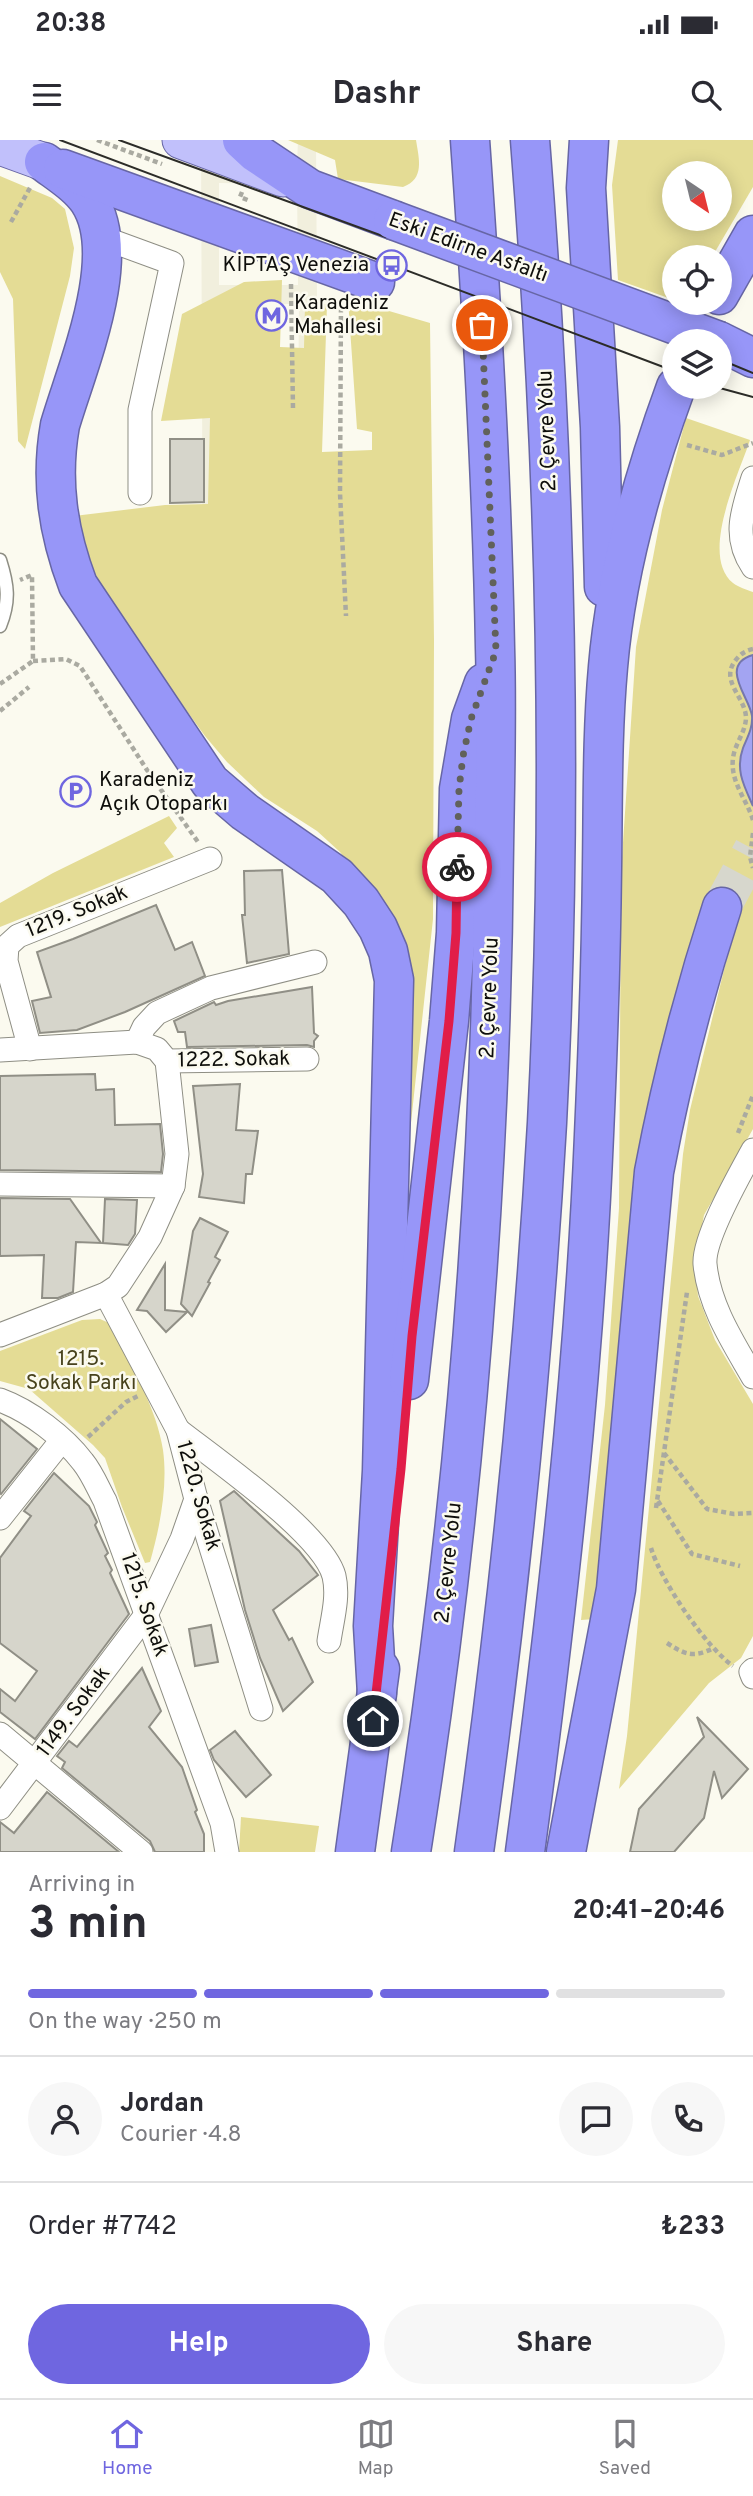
<!DOCTYPE html>
<html lang="en">
<head>
<meta charset="utf-8">
<style>
  :root { --surface:#fff; --page:#f7f7f7; --text:#2b2b33; --muted:#7c7c81; --line:#e1e1e2; --accent:#6f66e0 }
  body { margin:0; font-family:Overpass,sans-serif; background:var(--page); color:var(--text); height:100vh; display:flex; flex-direction:column; font-size:26px; white-space:nowrap }
  * { box-sizing:border-box; margin:0 }
  p { font-size:23px; color:var(--muted) }
  .icon { flex:none; width:38px; height:38px; fill:none; stroke:currentColor; stroke-width:2; stroke-linecap:round; stroke-linejoin:round }
  .map { position:relative; height:1712px; overflow:hidden }
  .drawer { display:flex; flex-direction:column; background:var(--surface); flex:1 }
  .drawer>* { flex:none }
  .needle { width:46px; rotate:145deg }
  .buttons { position:absolute; left:662px; top:21px; display:grid; gap:14px }
  .buttons a { display:grid; place-items:center; width:70px; height:70px; border-radius:50%; background:var(--surface); box-shadow:0 4px 18px #0003; font-size:35px }
  .pin { position:absolute; display:grid; place-items:center; width:60px; height:60px; color:#fff; margin:-30px; border:4px solid #fff; border-radius:50%; box-shadow:0 2px 7px #0007 }
  .courier { position:absolute; display:grid; place-items:center; width:70px; height:70px; margin:-35px; border:5px solid #e11d48; border-radius:50%; background:#fff; color:#222; box-shadow:0 2px 9px #0007 }
  .summary em { font-style:normal; font-weight:700 }
  .summary div { display:flex; flex-direction:column-reverse }
  .summary { display:flex; align-items:center; justify-content:space-between; height:119px; padding:0 28px }
  h1 { font-size:46px; font-weight:700; line-height:52px }
  .bar { display:grid; grid-template-columns:repeat(4,1fr); gap:10px 7px; align-content:center; height:84px; padding:0 28px }
  .bar i { height:9px; border-radius:5px; background:var(--line) }
  .bar .current { background:var(--accent) }
  .bar p { grid-column:span 4 }
  .line { display:flex; align-items:center; gap:18px; padding:0 28px; border-top:2px solid var(--line) }
  .line div { flex:1 }
  .round { display:grid; place-items:center; flex:none; width:74px; height:74px; border-radius:37px; background:var(--page) }
  .cta { display:flex; gap:14px; margin-top:auto; padding:14px 28px }
  .cta a { flex:1; height:80px; border-radius:42px; background:var(--accent); color:#fff; font-size:28px; font-weight:700; line-height:80px; text-align:center }
  .cta a+a { background:var(--page); color:var(--text) }
  .status { display:flex; justify-content:space-between; align-items:center; height:49px; padding:0 35px; background:var(--surface); direction:ltr }
  .status svg { height:19px; fill:currentColor }
  header { display:flex; justify-content:space-between; align-items:center; height:91px; padding:0 28px; background:var(--surface); font-size:32px; font-weight:700 }
  .dock { display:flex; justify-content:space-around; align-items:center; height:98px; border-top:2px solid var(--line); background:var(--surface); font-size:19px; color:var(--muted) }
  .dock a { display:grid; justify-items:center; gap:4px }
  .dock .current { color:var(--accent) }
  .map>svg:first-child { display:block }
  .built { fill:#f1efdd; fill-rule:evenodd }
  .green { fill:#e4dc95; fill-rule:evenodd }
  .water { fill:#a3a4f2; stroke:#7677ad; stroke-width:2 }
  .building { fill:#d6d5cb; stroke:#908f86; stroke-width:2 }
  .lines { fill:none; stroke-linecap:round; stroke-linejoin:round }
  .highway-tunnel { stroke:#d7d7cd; stroke-width:38; stroke-dasharray:38 19; stroke-linecap:butt }
  .lane-casing { stroke:#8e8e84; stroke-width:15 }
  .street-casing { stroke:#8e8e84; stroke-width:25 }
  .primary-casing { stroke:#6766a5; stroke-width:39 }
  .highway-casing { stroke:#6766a5; stroke-width:41 }
  .path { stroke:#aaaaa1; stroke-width:4.5; stroke-dasharray:5 3.5; stroke-linecap:butt }
  .lane { stroke:#fff; stroke-width:12 }
  .street { stroke:#fff; stroke-width:23 }
  .primary { stroke:#c1c0fb; stroke-width:37 }
  .highway { stroke:#9796f8; stroke-width:38 }
  .tram { stroke:#2c2c28; stroke-width:2 }
  .highway-bridge-casing { stroke:#6766a5; stroke-width:41; stroke-linecap:butt }
  .highway-bridge { stroke:#9796f8; stroke-width:38 }
  .done { stroke:#61615b; stroke-width:7; stroke-dasharray:0 12.6 }
  .route { stroke:#e11d48; stroke-width:9 }
  .labels { text-anchor:middle; dominant-baseline:central; stroke-width:5; stroke-linejoin:round; paint-order:stroke }
  .street-label { font-size:21px; fill:#0e0e0b; stroke:#fbfaef }
  .poi-label { font-size:21px; fill:#0e0e0b; stroke:#fbfaef; text-anchor:start }
  .park-label { font-size:21px; fill:#47421c; stroke:#fbfaef }
</style>
</head>
<body>
<div class="status"><b>20:38</b><svg viewBox="0 0 49 12"><path d="M0 12V9h3v3zM5 12V6h3v6zM10 12V3h3v9zM15 12V0h3v12zM26 1h20v11H26zM47 4h2v5h-2z"/></svg></div>
<header><svg class="icon" aria-label="menu" viewBox="0 0 24 24"><path d="M4 6h16M4 12h16M4 18h16"/></svg>Dashr<svg class="icon" aria-label="search" viewBox="0 0 24 24"><circle cx="10" cy="10" r="6"/><path d="M15 15l6 6"/></svg></header>
<div class="map">
<svg width="753" height="1712" viewBox="0 0 753 1712">
  <rect width="100%" height="100%" fill="#fbfaef"/>
  <path class="built" d="M201 0 297 25 298 0H316L319 493 203 496ZM219 43 297 44 298 145H219ZM264 164H299L298 274Z"/>
  <g class="green">
    <path d="M288 0H416C419 19 425 39 403 47L338 39 335 20Z"/>
    <path d="M618 0H753V47L712 117H674V160L618 140 612 45ZM674 33H719V79H674Z"/>
    <path d="M0 36 52 58 65 69 74 108 70 136 25 309 18 301 13 159 0 132Z"/>
    <path d="M282 140 280 207 304 208 305 165 327 164 322 312 372 310V292L357 289 348 159 430 183 434 500 433 779 405 1038 372 754 340 712 317 691 264 657 227 622 205 596 121 481 91 429 74 376 165 365 208 364 210 278 161 281 182 174 244 142Z"/>
    <path d="M686 278 750 300C739 334 699 415 733 443 738 447 747 450 753 452V989L704 1075 695 1123 698 1156 715 1200 753 1264V1496L741 1518 709 1543 619 1649 627 1596 683 1014 690 970 739 768 714 754 595 1479 581 1480 605 1265 619 1068 621 733 636 507 662 370Z"/>
    <path d="M169 676 177 688 164 703 174 717 0 787V763L53 733Z"/>
    <path d="M100 1179 109 1183 114 1191C132 1228 157 1269 163 1310 168 1346 160 1387 150 1422L145 1423 122 1367 105 1318 93 1305 29 1249 0 1241V1211L82 1180Z"/>
    <path d="M241 1677 319 1686 315 1712H239Z"/>
  </g>
  <path class="water" d="M753 515V666C744 646 735 630 743 608 747 598 753 588 752 576 750 558 718 525 753 515Z"/>
  <g class="building">
    <path d="M170 299H204V362L170 363Z"/>
    <path d="M282 730 289 814 247 823 242 775H245L244 731Z"/>
    <path d="M156 765 175 810 192 802 205 836 125 872 77 890 40 893 32 861 51 857 37 812 73 799Z"/>
    <path d="M312 847 314 893 318 896 314 901V907L307 905 187 907 185 892H178L174 881 214 862 216 865 228 861Z"/>
    <path d="M95 934 96 950 114 949 115 985 160 984 163 1014 161 1032 0 1030V936Z"/>
    <path d="M240 944 236 990 258 991 252 1034H246L244 1063 199 1057 203 1034 193 946Z"/>
    <path d="M0 1058 70 1059 101 1103 76 1102 73 1152 58 1158H42L44 1115 0 1116Z"/>
    <path d="M105 1059 137 1060 135 1094 128 1105 103 1103Z"/>
    <path d="M200 1078 228 1092 215 1117 220 1120 208 1142 210 1143 192 1176 181 1164 193 1091Z"/>
    <path d="M165 1124V1170L187 1172 166 1192 147 1171 137 1170Z"/>
    <path d="M0 1279 37 1309 1 1354 0 1353Z"/>
    <path d="M54 1333 89 1366 97 1382 95 1385 108 1413 105 1416 112 1430 110 1433 129 1474 35 1599 0 1572V1549L15 1561 37 1531 0 1503V1418L31 1376 24 1371Z"/>
    <path d="M234 1351 299 1411 318 1435 273 1470 289 1500 292 1498 313 1542 283 1571 260 1518 245 1470 220 1361Z"/>
    <path d="M211 1485 218 1522 195 1526 189 1489Z"/>
    <path d="M142 1528 161 1571 149 1587 182 1627 197 1670 195 1672 204 1694V1712H155L150 1701 62 1628 65 1622 57 1616 69 1601 77 1607Z"/>
    <path d="M697 1577 748 1629 722 1658 714 1631 704 1678 674 1712H630L639 1669 704 1597Z"/>
    <path d="M235 1591 271 1635 246 1657 214 1620 210 1610Z"/>
    <path d="M47 1652 119 1712H0V1682L14 1693Z"/>
  </g>
  <g class="lines">
    <path class="highway-tunnel" d="M722 767 753 709"/>
    <defs>
      <path id="lane" d="M0 420C8 445 10 461 0 486"/>
      <g id="street">
        <path d="M101 97 172 123 140 270V353"/>
        <path d="M753 338C743 370 732 396 753 427"/>
        <path d="M137 902 144 887 157 873 211 848 315 822"/>
        <path d="M30 909 6 821 7 806 18 796 210 719"/>
        <path d="M0 910 137 902 157 909 167 921 307 919"/>
        <path d="M753 1010C740 1034 703 1098 705 1124 709 1166 733 1202 753 1237"/>
        <path d="M0 1044 173 1046"/>
        <path d="M106 1154 178 1290 196 1359 261 1569"/>
        <path d="M0 1195 106 1154 118 1146 150 1097 173 1046 177 1014 167 921"/>
        <path d="M0 1260C30 1271 64 1297 83 1322 92 1333 98 1348 105 1361L222 1683 227 1712"/>
        <path d="M178 1290C215 1319 323 1394 334 1436 339 1457 332 1480 329 1501"/>
        <path d="M0 1378 62 1300"/>
        <path d="M753 1530 751 1532 753 1537"/>
        <path d="M0 1594 141 1712"/>
        <path d="M0 1668 146 1475 182 1399 196 1359"/>
      </g>
      <g id="primary">
        <path d="M181 0 283 38"/>
        <path d="M0 6 44 22"/>
      </g>
      <g id="highway">
        <path d="M242 0 256 13 310 49 393 80"/>
        <path d="M589 0 586 48 600 287 604 447"/>
        <path d="M44 22C60 34 78 45 89 61 125 116 77 227 60 285 50 341 58 392 78 445L210 642 245 672 337 736 361 762 378 788 388 811 394 840 382 1331 373 1486 377 1554"/>
        <path d="M63 29 375 142"/>
        <path d="M719 155 753 95"/>
        <path d="M719 201 753 218"/>
        <path d="M409 1240 449 881 456 793 459 649 471 579 484 543"/>
        <path d="M355 1712 380 1529"/>
        <path d="M411 1712C464 1380 491 1043 494 707 495 641 497 574 495 508 492 339 482 169 470 0"/>
        <path d="M474 1712C508 1470 533 1227 547 983 564 655 556 327 530 0"/>
        <path d="M525 1712C557 1474 584 1235 594 995 598 906 601 817 602 728 603 661 602 594 608 527 616 432 643 337 676 247"/>
        <path d="M566 1712 616 1449 654 1032C671 942 694 853 722 767"/>
      </g>
    </defs>
    <use href="#lane" class="lane-casing"/>
    <use href="#street" class="street-casing"/>
    <use href="#primary" class="primary-casing"/>
    <use href="#highway" class="highway-casing"/>
    <g class="path">
      <path d="M97 0 162 24"/>
      <path d="M242 52 240 57 250 61"/>
      <path d="M11 82 31 46"/>
      <path d="M291 144 293 269"/>
      <path d="M341 159 340 353 346 476"/>
      <path d="M687 305 722 315 753 303"/>
      <path d="M753 509C745 511 740 514 735 521 720 541 745 557 746 577 746 592 735 603 733 618 730 642 746 658 753 680"/>
      <path d="M33 521 66 519 80 526 147 630 198 702"/>
      <path d="M0 544 33 521 32 435 20 440"/>
      <path d="M0 571 29 547"/>
      <path d="M753 693 750 717 753 728"/>
      <path d="M738 993 753 955"/>
      <path d="M88 1297 126 1262 138 1256"/>
      <path d="M664 1313 707 1369 734 1374 753 1373"/>
      <path d="M658 1361 692 1414 740 1426"/>
      <path d="M656 1368 687 1152"/>
      <path d="M651 1408C661 1441 705 1506 733 1526"/>
      <path d="M667 1503C686 1515 693 1518 714 1508"/>
    </g>
    <use href="#lane" class="lane"/>
    <use href="#street" class="street"/>
    <use href="#primary" class="primary"/>
    <use href="#highway" class="highway"/>
    <g class="tram">
      <path d="M60 0 674 231"/>
      <path d="M119 0 674 202"/>
      <path d="M719 219 753 233"/>
      <path d="M716 247 753 257"/>
    </g>
    <defs>
      <path id="highway-bridge" d="M393 80 719 201"/>
    </defs>
    <use href="#highway-bridge" class="highway-bridge-casing"/>
    <use href="#highway-bridge" class="highway-bridge"/>
  </g>
  <g class="lines">
    <path class="done" d="M457 727 459 649 463 616 471 579 496 511 482 185"/>
    <path class="route" d="M373 1581 401 1329 412 1196 449 881 456 793 457 727"/>
  </g>
  <defs>
    <symbol id="bus-ring" viewBox="-11 -11 22 22"><circle r="9.5" fill="#fbfaef" stroke="#6f66e0" stroke-width="1.5"/><path d="M-5-6H5V4H4V6H2V4H-2V6H-4V4H-5ZM-3.5-4V0h7V-4ZM-3.5 1.2v1.5H-2V1.2ZM2 1.2v1.5H3.5V1.2Z" fill="#6f66e0"/></symbol>
    <symbol id="metro-ring" viewBox="-11 -11 22 22"><circle r="9.5" fill="#fbfaef" stroke="#6f66e0" stroke-width="1.5"/><path d="M-5.5 5V-5H-3L0 0L3-5H5.5V5H3V-.5L0 4L-3-.5V5Z" fill="#6f66e0"/></symbol>
    <symbol id="parking-ring" viewBox="-11 -11 22 22"><circle r="9.5" fill="#fbfaef" stroke="#6f66e0" stroke-width="1.5"/><path d="M-3.5-5.5H1a3.5 3.5 0 0 1 0 7H-1V5.5H-3.5ZM-1-3.4V-.6H.8a1.4 1.4 0 0 0 0-2.8Z" fill="#6f66e0"/></symbol>
  </defs>
  <g fill-rule="evenodd">
    <use href="#bus-ring" x="374" y="108" width="35" height="35"/>
    <use href="#metro-ring" x="254" y="158" width="35" height="35"/>
    <use href="#parking-ring" x="58" y="634" width="35" height="35"/>
  </g>
  <g class="labels">
    <g class="street-label">
      <text transform="translate(468 108) rotate(20)">Eski Edirne Asfaltı</text>
      <text transform="translate(548 291) rotate(-92)">2. Çevre Yolu</text>
      <text transform="translate(77 772) rotate(-22)">1219. Sokak</text>
      <text transform="translate(490 858) rotate(-88)">2. Çevre Yolu</text>
      <text transform="translate(234 920) rotate(-1)">1222. Sokak</text>
      <text transform="translate(198 1356) rotate(74)">1220. Sokak</text>
      <text transform="translate(449 1423) rotate(-84)">2. Çevre Yolu</text>
      <text transform="translate(144 1465) rotate(71)">1215. Sokak</text>
      <text transform="translate(74 1572) rotate(-53)">1149. Sokak</text>
    </g>
    <g class="poi-label">
      <text x="369" y="125" text-anchor="end">KİPTAŞ Venezia</text>
      <text x="294" y="163">Karadeniz<tspan x="294" dy="24">Mahallesi</tspan></text>
      <text x="99" y="640">Karadeniz<tspan x="99" dy="24">Açık Otoparkı</tspan></text>
    </g>
    <g class="park-label">
      <text x="81" y="1219">1215.<tspan x="81" dy="24">Sokak Parkı</tspan></text>
    </g>
  </g>
</svg>
<div class="buttons">
<a><svg class="needle" viewBox="-14 -14 28 28"><path d="M0-13l5 13h-10z" fill="#e53935"/><path d="M0 13l5-13h-10z" fill="#7c7c81"/></svg></a>
<a><svg class="icon" aria-label="locate" viewBox="0 0 24 24"><circle cx="12" cy="12" r="6"/><path d="M12 2v4M12 18v4M2 12h4M18 12h4"/></svg></a>
<a><svg class="icon" aria-label="layers" viewBox="0 0 24 24"><path d="M12 4l9 5-9 5-9-5zM3 14l9 5 9-5"/></svg></a>
</div>
<div class="pin" style="left:482px;top:185px;background:#ea580c"><svg class="icon" aria-label="bag" viewBox="0 0 24 24"><path d="M5 8h14l-1 12H6zM9 8a3 3 0 0 1 6 0"/></svg></div>
<div class="pin" style="left:373px;top:1581px;background:#1f2937"><svg class="icon" aria-label="home" viewBox="0 0 24 24"><path d="M3 11l9-7 9 7M6 9v11h12V9"/></svg></div>
<div class="courier" style="left:457px;top:727px"><svg class="icon" aria-label="bike" viewBox="0 0 24 24"><circle cx="6" cy="16" r="4"/><circle cx="18" cy="16" r="4"/><path d="M6 16l4-8h5l3 8M10 8l3 8H6M13 5h3"/></svg></div>
</div>
<section class="drawer">
<div class="summary"><div><h1>3 min</h1><p>Arriving in</p></div><em>20:41–20:46</em></div>
<div class="bar"><i class="current"></i><i class="current"></i><i class="current"></i><i></i><p>On the way · 250 m</p></div>
<div class="line" style="height:126px"><a class="round"><svg class="icon" aria-label="person" viewBox="0 0 24 24"><circle cx="12" cy="8" r="4"/><path d="M4 21q1-7 8-7t8 7"/></svg></a><div><b>Jordan</b><p>Courier · 4.8</p></div><a class="round"><svg class="icon" aria-label="chat" viewBox="0 0 24 24"><path d="M4 5h16v11H9l-5 4z"/></svg></a><a class="round"><svg class="icon" aria-label="phone" viewBox="0 0 24 24"><path d="M5 4h4l2 5-3 2q2 4 5 5l2-3 5 2v4C11 20 4 13 5 4z"/></svg></a></div>
<div class="line" style="height:91px"><div>Order #7742</div><b>₺233</b></div>
<div class="cta"><a>Help</a><a>Share</a></div>
</section>
<nav class="dock">
<a class="current"><svg class="icon" aria-label="home" viewBox="0 0 24 24"><path d="M3 11l9-7 9 7M6 9v11h12V9"/></svg>Home</a>
<a><svg class="icon" aria-label="map" viewBox="0 0 24 24"><path d="M3 6l6-2 6 2 6-2v14l-6 2-6-2-6 2zM9 4v14M15 6v14"/></svg>Map</a>
<a><svg class="icon" aria-label="saved" viewBox="0 0 24 24"><path d="M7 4h10v16l-5-4-5 4z"/></svg>Saved</a>
</nav>
</body>
</html>
